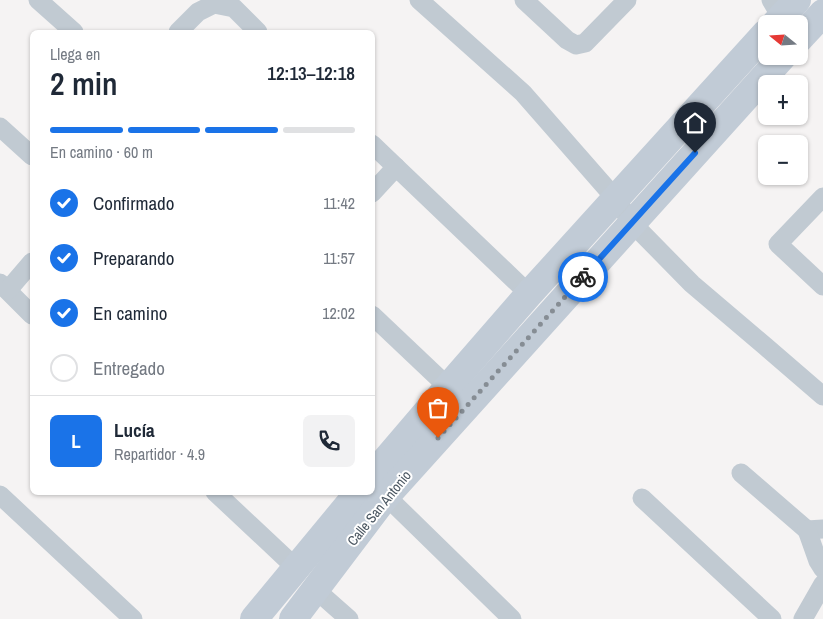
<!DOCTYPE html>
<html lang="es">
<head>
<meta charset="utf-8">
<style>
  :root { --surface:#fff; --page:#f2f2f3; --text:#1f2937; --muted:#747a83; --line:#e0e1e3; --accent:#1a73e8 }
  body { margin:0; font-family:"Archivo Narrow",sans-serif; background:var(--page); color:var(--text); height:100vh; display:flex; flex-direction:column; font-size:19px; white-space:nowrap }
  * { box-sizing:border-box; margin:0 }
  p { font-size:16px; color:var(--muted) }
  .icon { flex:none; width:28px; height:28px; fill:none; stroke:currentColor; stroke-width:2; stroke-linecap:round; stroke-linejoin:round }
  .map { position:relative; flex:1; overflow:hidden }
  .details { position:absolute; left:30px; top:30px; width:345px; height:465px; display:flex; flex-direction:column; background:var(--surface); border-radius:8px; box-shadow:0 1px 4px #0004 }
  .details>* { flex:none }
  .needle { width:32px; rotate:288deg }
  .controls { position:absolute; left:758px; top:15px; display:grid; gap:10px }
  .controls a { display:grid; place-items:center; width:50px; height:50px; border-radius:8px; background:var(--surface); box-shadow:0 1px 4px #0004; font-size:25px }
  .pin { position:absolute; display:grid; place-items:center; width:42px; height:42px; color:#fff; margin:-51px -21px; border-radius:50% 50% 50% 0; rotate:-45deg; box-shadow:0 0 5px #0007 }
  .pin .icon { rotate:45deg }
  .courier { position:absolute; display:grid; place-items:center; width:50px; height:50px; margin:-25px; border:4px solid #1a73e8; border-radius:50%; background:#fff; color:#222; box-shadow:0 1px 6px #0007 }
  .head em { font-style:normal; font-weight:600 }
  .head div { display:flex; flex-direction:column-reverse }
  .head { display:flex; align-items:center; justify-content:space-between; height:85px; padding:0 20px }
  h1 { font-size:32px; font-weight:600; line-height:38px }
  .bar { display:grid; grid-template-columns:repeat(4,1fr); gap:8px 5px; align-content:center; height:60px; padding:0 20px }
  .bar i { height:6px; border-radius:4px; background:var(--line) }
  .bar .current { background:var(--accent) }
  .bar p { grid-column:span 4 }
  .line { display:flex; align-items:center; gap:12px; padding:0 20px; border-top:1px solid var(--line) }
  .line div { flex:1 }
  .round { display:grid; place-items:center; flex:none; width:52px; height:52px; border-radius:8px; background:var(--page) }
  ol { padding:0 20px; list-style:none }
  li { display:flex; align-items:center; gap:15px; height:55px }
  li p { margin-inline-start:auto }
  li .icon { padding:5px; border-radius:50%; background:var(--accent); color:#fff; stroke-width:4 }
  li:last-child { color:var(--muted) }
  li i { width:28px; height:28px; border:2px solid var(--line); border-radius:50% }
  .map>svg:first-child { display:block }
  .lines { fill:none; stroke-linecap:round; stroke-linejoin:round }
  .street { stroke:#c1cad2; stroke-width:19 }
  .secondary { stroke:#c1cbd6; stroke-width:28 }
  .done { stroke:#868d94; stroke-width:5; stroke-dasharray:0 9 }
  .route { stroke:#1a73e8; stroke-width:6 }
  .labels { text-anchor:middle; dominant-baseline:central; stroke-width:4; stroke-linejoin:round; paint-order:stroke }
  .street-label { font-size:14px; fill:#4a5661; stroke:#fff }
</style>
</head>
<body>
<div class="map">
<svg width="823" height="619" viewBox="0 0 823 619">
  <rect width="100%" height="100%" fill="#f5f3f3"/>
  <g class="lines">
    <g class="street">
      <path d="M38 0 74 32"/>
      <path d="M419 0 523 93 615 198 632 223 692 284 765 346 823 396"/>
      <path d="M524 0 567 40 576 45 585 43 627 0"/>
      <path d="M771 0 781 17 788 24"/>
      <path d="M178 32 198 12 214 4 234 8 258 32"/>
      <path d="M0 127 32 156"/>
      <path d="M372 144 396 167"/>
      <path d="M372 193 396 167 529 294"/>
      <path d="M823 197 778 244 823 286"/>
      <path d="M0 283 32 315"/>
      <path d="M8 290 32 262"/>
      <path d="M372 315 448 387"/>
      <path d="M741 473 807 530 823 529"/>
      <path d="M215 492 296 568"/>
      <path d="M0 495 133 619"/>
      <path d="M386 496 512 619"/>
      <path d="M642 498 772 619"/>
      <path d="M807 530 818 561 823 569"/>
      <path d="M315 589 349 619"/>
      <path d="M803 619 823 584"/>
    </g>
    <g class="secondary">
      <path d="M775 24 797 0"/>
      <path d="M799 39 823 13"/>
      <path d="M372 476 448 387 529 294 766 33"/>
      <path d="M254 619 359 492"/>
      <path d="M293 619 386 496 783 56"/>
    </g>
  </g>
  <g class="lines">
    <path class="done" d="M438 438 583 277"/>
    <path class="route" d="M583 277 695 153"/>
  </g>
  <g class="labels">
    <g class="street-label">
      <text transform="translate(379 508) rotate(-51)">Calle San Antonio</text>
    </g>
  </g>
</svg>
<div class="controls">
<a><svg class="needle" viewBox="-14 -14 28 28"><path d="M0-13l5 13h-10z" fill="#e53935"/><path d="M0 13l5-13h-10z" fill="#747a83"/></svg></a>
<a>+</a>
<a>−</a>
</div>
<div class="pin" style="left:438px;top:438px;background:#ea580c"><svg class="icon" aria-label="bag" viewBox="0 0 24 24"><path d="M5 8h14l-1 12H6zM9 8a3 3 0 0 1 6 0"/></svg></div>
<div class="pin" style="left:695px;top:153px;background:#1f2937"><svg class="icon" aria-label="home" viewBox="0 0 24 24"><path d="M3 11l9-7 9 7M6 9v11h12V9"/></svg></div>
<div class="courier" style="left:583px;top:277px"><svg class="icon" aria-label="bike" viewBox="0 0 24 24"><circle cx="6" cy="16" r="4"/><circle cx="18" cy="16" r="4"/><path d="M6 16l4-8h5l3 8M10 8l3 8H6M13 5h3"/></svg></div>
<section class="details">
<div class="head"><div><h1>2 min</h1><p>Llega en</p></div><em>12:13–12:18</em></div>
<div class="bar"><i class="current"></i><i class="current"></i><i class="current"></i><i></i><p>En camino · 60 m</p></div>
<ol>
<li><svg class="icon" aria-label="check" viewBox="0 0 24 24"><path d="M5 12l5 5 9-10"/></svg>Confirmado<p>11:42</p></li>
<li><svg class="icon" aria-label="check" viewBox="0 0 24 24"><path d="M5 12l5 5 9-10"/></svg>Preparando<p>11:57</p></li>
<li><svg class="icon" aria-label="check" viewBox="0 0 24 24"><path d="M5 12l5 5 9-10"/></svg>En camino<p>12:02</p></li>
<li><i></i>Entregado</li>
</ol>
<div class="line" style="height:90px"><b class="round" style="background:var(--accent);color:#fff">L</b><div><b>Lucía</b><p>Repartidor · 4.9</p></div><a class="round"><svg class="icon" aria-label="phone" viewBox="0 0 24 24"><path d="M5 4h4l2 5-3 2q2 4 5 5l2-3 5 2v4C11 20 4 13 5 4z"/></svg></a></div>
</section>
</div>
</body>
</html>
